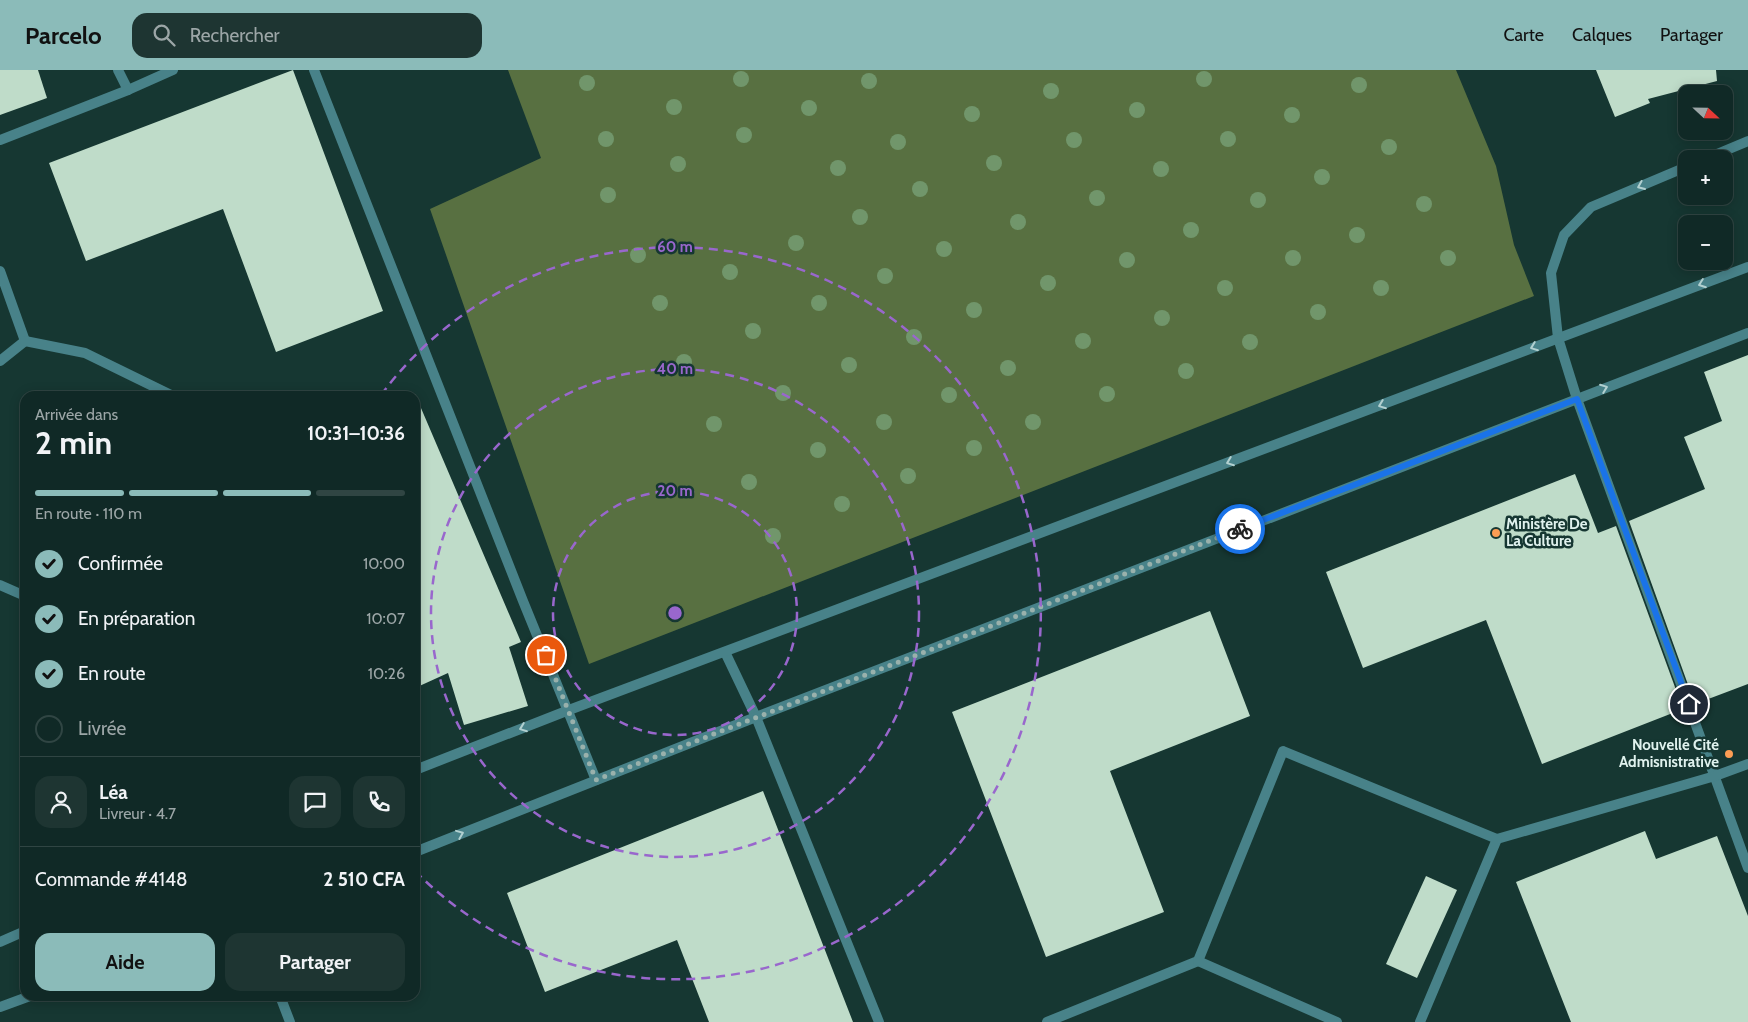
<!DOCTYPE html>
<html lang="fr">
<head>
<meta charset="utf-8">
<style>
  :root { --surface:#102926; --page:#1e3532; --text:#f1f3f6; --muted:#9ca6a7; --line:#304543; --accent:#8bbbb9 }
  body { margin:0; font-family:Cabin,sans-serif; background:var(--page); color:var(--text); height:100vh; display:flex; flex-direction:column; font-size:19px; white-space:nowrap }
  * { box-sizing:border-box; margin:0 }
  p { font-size:16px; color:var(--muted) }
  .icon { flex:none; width:28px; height:28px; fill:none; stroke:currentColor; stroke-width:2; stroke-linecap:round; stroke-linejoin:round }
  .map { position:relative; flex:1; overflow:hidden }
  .side { position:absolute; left:20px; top:321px; width:400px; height:610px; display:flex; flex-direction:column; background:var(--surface); border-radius:15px; box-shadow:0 2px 12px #0003,0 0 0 1px var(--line) }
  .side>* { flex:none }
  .needle { width:32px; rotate:112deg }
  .tools { position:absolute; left:1678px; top:15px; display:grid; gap:10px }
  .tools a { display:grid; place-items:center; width:55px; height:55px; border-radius:10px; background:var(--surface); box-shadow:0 2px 12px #0003,0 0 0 1px var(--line); font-size:25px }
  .pin { position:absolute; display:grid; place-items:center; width:42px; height:42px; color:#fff; margin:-21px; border:2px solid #fff; border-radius:50%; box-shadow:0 1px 5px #0007 }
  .courier { position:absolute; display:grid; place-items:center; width:50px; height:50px; margin:-25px; border:4px solid #1a73e8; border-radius:50%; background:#fff; color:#222; box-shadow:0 1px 6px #0007 }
  .overview em { font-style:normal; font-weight:700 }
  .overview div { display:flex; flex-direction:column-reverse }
  .overview { display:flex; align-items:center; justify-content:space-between; height:85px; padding:0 15px }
  h1 { font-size:32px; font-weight:700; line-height:38px }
  .bar { display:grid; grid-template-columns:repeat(4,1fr); gap:8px 5px; align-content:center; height:60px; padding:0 15px }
  .bar i { height:6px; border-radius:4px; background:var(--line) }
  .bar .selected { background:var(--accent) }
  .bar p { grid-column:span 4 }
  .line { display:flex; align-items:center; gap:12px; padding:0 15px; border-top:1px solid var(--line) }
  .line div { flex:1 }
  .round { display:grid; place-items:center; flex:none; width:52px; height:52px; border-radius:15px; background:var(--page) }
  ol { padding:0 15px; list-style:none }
  li { display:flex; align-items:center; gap:15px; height:55px }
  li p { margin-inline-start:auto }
  li .icon { padding:5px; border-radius:50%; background:var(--accent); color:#111; stroke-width:4 }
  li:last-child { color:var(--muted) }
  li i { width:28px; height:28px; border:2px solid var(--line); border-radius:50% }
  .action { display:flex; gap:10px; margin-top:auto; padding:10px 15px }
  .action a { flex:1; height:58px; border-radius:15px; background:var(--accent); color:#111; font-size:20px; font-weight:700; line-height:58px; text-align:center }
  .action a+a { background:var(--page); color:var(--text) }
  header { display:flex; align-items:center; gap:30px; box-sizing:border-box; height:70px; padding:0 25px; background:var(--accent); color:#111 }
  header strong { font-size:24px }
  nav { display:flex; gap:28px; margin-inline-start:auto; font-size:18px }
  .search { width:350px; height:45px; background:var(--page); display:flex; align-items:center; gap:12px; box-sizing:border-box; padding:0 18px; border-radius:15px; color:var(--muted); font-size:19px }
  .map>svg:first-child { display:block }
  .forest { fill:#587041 }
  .building { fill:#bfdcc9 }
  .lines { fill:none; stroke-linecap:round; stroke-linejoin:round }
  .service { stroke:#488289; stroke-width:10 }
  .minor { stroke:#488289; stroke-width:10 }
  .tree { fill:#71966b }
  .oneway { stroke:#b2d0d0 }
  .done { stroke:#99b1ac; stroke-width:5; stroke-dasharray:0 9 }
  .route { stroke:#1a73e8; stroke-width:6 }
  .ring { fill:none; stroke:#9967cd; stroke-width:2.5; stroke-dasharray:9 6 }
  .poi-dot { fill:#fc9d54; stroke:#163732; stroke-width:2 }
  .labels { text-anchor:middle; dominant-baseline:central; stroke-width:5; stroke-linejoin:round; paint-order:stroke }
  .poi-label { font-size:15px; font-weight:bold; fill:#e0f2ee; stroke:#163732; text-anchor:start }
  .centre { fill:#9967cd; stroke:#163732; stroke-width:2.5 }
  .ring-label { font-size:15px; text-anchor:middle; font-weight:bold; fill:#9967cd; stroke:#163732; stroke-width:5; stroke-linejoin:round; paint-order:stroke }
</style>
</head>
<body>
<header>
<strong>Parcelo</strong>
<div class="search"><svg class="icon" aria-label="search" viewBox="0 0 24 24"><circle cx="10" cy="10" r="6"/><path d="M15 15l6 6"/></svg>Rechercher</div>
<nav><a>Carte</a><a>Calques</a><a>Partager</a></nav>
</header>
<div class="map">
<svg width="1748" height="952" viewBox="0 0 1748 952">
  <rect width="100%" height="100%" fill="#163732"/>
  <path class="forest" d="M508 0H1456L1496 96 1514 175 1534 226 589 594 430 139 541 88Z"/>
  <g class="building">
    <path d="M0 0H38L47 28 0 45Z"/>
    <path d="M293 0 383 241 276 282 223 139 86 191 49 93Z"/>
    <path d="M1596 0H1716L1717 11 1648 29 1650 33 1615 47Z"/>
    <path d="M1748 285V614L1695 634 1629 451 1705 419 1684 367 1722 351 1704 302Z"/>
    <path d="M415 324 521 572 509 577 528 636 464 655 448 603 415 618Z"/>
    <path d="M1575 404 1598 463 1616 456 1683 639 1542 694 1486 550 1363 598 1326 502Z"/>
    <path d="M1210 541 1250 646 1110 701 1164 842 1046 887 952 642Z"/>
    <path d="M763 721 853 952H709L677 870 545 922 507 823Z"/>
    <path d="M1645 761 1656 789 1717 766 1748 846V952H1571L1516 812Z"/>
    <path d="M1426 806 1457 820 1417 908 1386 894Z"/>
  </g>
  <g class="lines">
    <g class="service">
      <path d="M118 0 128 20"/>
      <path d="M1705 89 1748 71"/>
      <path d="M1686 97 1591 137 1564 165 1551 203 1558 268 1577 329 1748 798"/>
      <path d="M0 201 25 271 0 291"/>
      <path d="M25 271 85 283 173 326"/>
      <path d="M0 515 25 526"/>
      <path d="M725 582 756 647 879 952"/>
      <path d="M280 926 290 952"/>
      <path d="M1047 952 1198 891"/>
      <path d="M1337 952 1198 891 1283 681 1497 769 1715 706 1748 694"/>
      <path d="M1420 952 1497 769"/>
    </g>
    <g class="minor">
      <path d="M314 0 523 531 596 710"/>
      <path d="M0 70 128 20 173 0"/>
      <path d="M415 700 569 640 1748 197"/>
      <path d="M415 782 756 647 1748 263"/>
      <path d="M0 872 25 861"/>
      <path d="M0 937 30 926"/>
    </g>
  </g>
  <g class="tree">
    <circle cx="741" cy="9" r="8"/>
    <circle cx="1204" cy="9" r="8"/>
    <circle cx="869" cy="11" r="8"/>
    <circle cx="587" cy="13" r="8"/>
    <circle cx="1359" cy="15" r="8"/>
    <circle cx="1051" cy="21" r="8"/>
    <circle cx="674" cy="37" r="8"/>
    <circle cx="809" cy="38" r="8"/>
    <circle cx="1137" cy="40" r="8"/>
    <circle cx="972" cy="44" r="8"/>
    <circle cx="1292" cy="45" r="8"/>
    <circle cx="744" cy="65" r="8"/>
    <circle cx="606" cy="69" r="8"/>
    <circle cx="1228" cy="69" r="8"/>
    <circle cx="1074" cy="70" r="8"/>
    <circle cx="898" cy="72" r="8"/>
    <circle cx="1389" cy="77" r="8"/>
    <circle cx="994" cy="93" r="8"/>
    <circle cx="678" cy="94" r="8"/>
    <circle cx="838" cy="98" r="8"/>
    <circle cx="1161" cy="99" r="8"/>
    <circle cx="1322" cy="107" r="8"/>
    <circle cx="920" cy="119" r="8"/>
    <circle cx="608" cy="125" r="8"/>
    <circle cx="1097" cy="128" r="8"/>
    <circle cx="1258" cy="130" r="8"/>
    <circle cx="1424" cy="134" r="8"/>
    <circle cx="860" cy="147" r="8"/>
    <circle cx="1018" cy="152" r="8"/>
    <circle cx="1191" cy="160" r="8"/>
    <circle cx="1357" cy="165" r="8"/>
    <circle cx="796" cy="173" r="8"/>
    <circle cx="944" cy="179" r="8"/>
    <circle cx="638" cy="185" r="8"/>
    <circle cx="1293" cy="188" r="8"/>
    <circle cx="1448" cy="188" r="8"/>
    <circle cx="1127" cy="190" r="8"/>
    <circle cx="730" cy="202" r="8"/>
    <circle cx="885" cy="206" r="8"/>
    <circle cx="1048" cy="213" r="8"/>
    <circle cx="1225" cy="218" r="8"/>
    <circle cx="1381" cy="218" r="8"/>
    <circle cx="660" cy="233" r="8"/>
    <circle cx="819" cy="233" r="8"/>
    <circle cx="974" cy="240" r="8"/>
    <circle cx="1318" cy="242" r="8"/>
    <circle cx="1162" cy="248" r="8"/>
    <circle cx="753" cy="261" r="8"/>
    <circle cx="914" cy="267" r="8"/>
    <circle cx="1083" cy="271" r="8"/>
    <circle cx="1250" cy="272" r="8"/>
    <circle cx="684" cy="292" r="8"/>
    <circle cx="849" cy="295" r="8"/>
    <circle cx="1008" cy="298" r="8"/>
    <circle cx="1186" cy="301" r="8"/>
    <circle cx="783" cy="323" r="8"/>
    <circle cx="1107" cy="324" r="8"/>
    <circle cx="949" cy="325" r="8"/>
    <circle cx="884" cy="352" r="8"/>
    <circle cx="1033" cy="352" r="8"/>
    <circle cx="714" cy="354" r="8"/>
    <circle cx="974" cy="378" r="8"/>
    <circle cx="818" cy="380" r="8"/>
    <circle cx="908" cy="406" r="8"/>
    <circle cx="749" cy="412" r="8"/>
    <circle cx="842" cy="434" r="8"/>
    <circle cx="773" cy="466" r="8"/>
  </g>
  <defs><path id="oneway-chevron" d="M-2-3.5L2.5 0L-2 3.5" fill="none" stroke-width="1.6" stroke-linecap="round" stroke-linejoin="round" transform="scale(1.25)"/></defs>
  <g class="oneway">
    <use href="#oneway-chevron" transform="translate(1641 116) rotate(157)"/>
    <use href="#oneway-chevron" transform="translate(1702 214) rotate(160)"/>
    <use href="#oneway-chevron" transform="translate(1534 277) rotate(159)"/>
    <use href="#oneway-chevron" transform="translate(1604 318) rotate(-21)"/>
    <use href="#oneway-chevron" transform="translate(1382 335) rotate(159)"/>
    <use href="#oneway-chevron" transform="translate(1230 392) rotate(159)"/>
    <use href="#oneway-chevron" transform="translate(523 658) rotate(159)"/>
    <use href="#oneway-chevron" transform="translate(460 764) rotate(-22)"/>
  </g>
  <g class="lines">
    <path class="done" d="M546 585 596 710 1240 459"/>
    <path class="route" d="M1240 459 1577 329 1689 634"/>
  </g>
  <g class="ring">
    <circle cx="675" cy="543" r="122"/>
    <circle cx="675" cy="543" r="244"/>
    <path d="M381 325A366 366 0 1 1 416 802"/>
  </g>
  <g class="poi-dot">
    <circle cx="1496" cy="463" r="5"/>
    <circle cx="1729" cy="684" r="5"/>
  </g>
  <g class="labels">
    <g class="poi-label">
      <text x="1506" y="454">Ministère De<tspan x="1506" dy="17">La Culture</tspan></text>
      <text x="1719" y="675" text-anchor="end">Nouvellé Cité<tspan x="1719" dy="17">Admisnistrative</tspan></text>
    </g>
  </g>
  <circle cx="675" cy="543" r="8" class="centre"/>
  <g class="ring-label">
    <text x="675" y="182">60 m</text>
    <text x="675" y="304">40 m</text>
    <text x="675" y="426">20 m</text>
  </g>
</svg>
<div class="tools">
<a><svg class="needle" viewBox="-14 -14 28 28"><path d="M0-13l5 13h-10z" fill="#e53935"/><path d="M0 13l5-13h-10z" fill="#9ca6a7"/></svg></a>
<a>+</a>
<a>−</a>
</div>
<div class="pin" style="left:546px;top:585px;background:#ea580c"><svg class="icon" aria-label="bag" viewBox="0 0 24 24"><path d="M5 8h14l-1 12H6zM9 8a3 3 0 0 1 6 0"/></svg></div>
<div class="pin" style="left:1689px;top:634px;background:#1f2937"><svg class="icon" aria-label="home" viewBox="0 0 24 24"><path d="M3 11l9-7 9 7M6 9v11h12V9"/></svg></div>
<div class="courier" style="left:1240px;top:459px"><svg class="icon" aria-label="bike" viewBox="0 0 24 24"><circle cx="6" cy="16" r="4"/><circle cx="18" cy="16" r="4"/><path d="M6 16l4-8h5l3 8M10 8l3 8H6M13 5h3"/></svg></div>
<section class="side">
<div class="overview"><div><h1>2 min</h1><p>Arrivée dans</p></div><em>10:31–10:36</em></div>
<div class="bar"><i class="selected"></i><i class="selected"></i><i class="selected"></i><i></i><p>En route · 110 m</p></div>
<ol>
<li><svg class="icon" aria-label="check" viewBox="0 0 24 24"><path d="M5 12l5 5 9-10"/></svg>Confirmée<p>10:00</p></li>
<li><svg class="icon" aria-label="check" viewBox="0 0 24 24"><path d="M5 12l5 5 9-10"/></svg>En préparation<p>10:07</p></li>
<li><svg class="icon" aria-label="check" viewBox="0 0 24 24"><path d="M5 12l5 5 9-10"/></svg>En route<p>10:26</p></li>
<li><i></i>Livrée</li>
</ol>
<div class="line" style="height:90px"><a class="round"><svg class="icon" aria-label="person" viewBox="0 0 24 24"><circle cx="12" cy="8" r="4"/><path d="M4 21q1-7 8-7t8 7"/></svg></a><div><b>Léa</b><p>Livreur · 4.7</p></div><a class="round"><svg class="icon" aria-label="chat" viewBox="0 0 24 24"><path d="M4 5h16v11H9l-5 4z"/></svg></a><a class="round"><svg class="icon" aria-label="phone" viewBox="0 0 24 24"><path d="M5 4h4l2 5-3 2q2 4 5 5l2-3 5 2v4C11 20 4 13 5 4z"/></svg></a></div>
<div class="line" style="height:65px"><div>Commande #4148</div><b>2 510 CFA</b></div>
<div class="action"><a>Aide</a><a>Partager</a></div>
</section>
</div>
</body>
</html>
